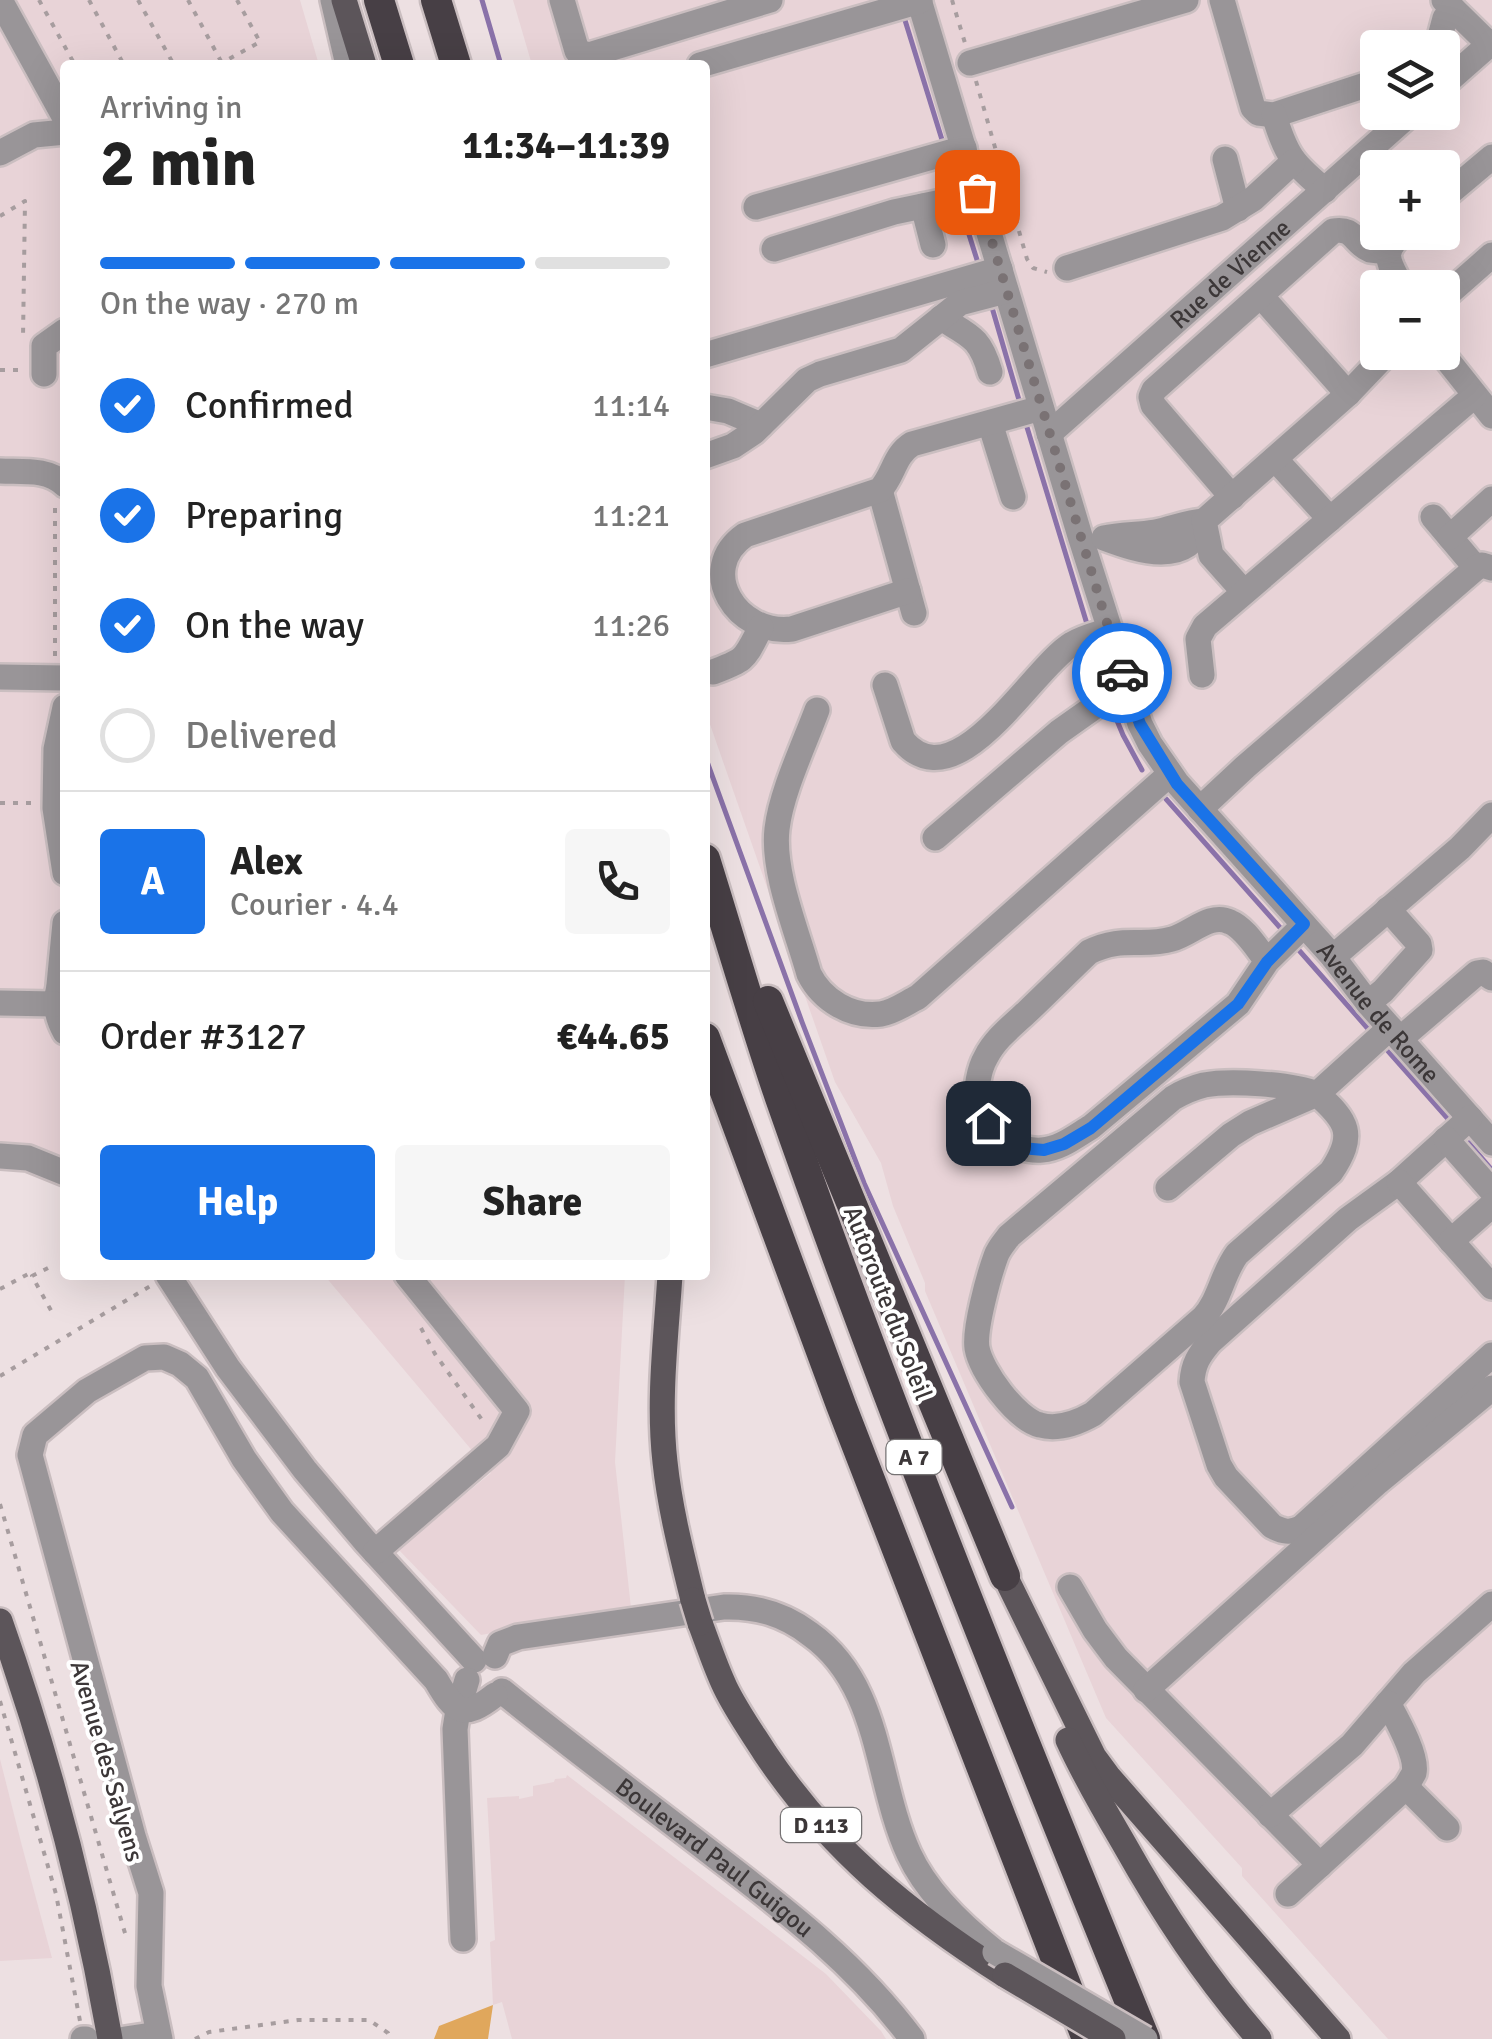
<!DOCTYPE html>
<html lang="en">
<head>
<meta charset="utf-8">
<style>
  :root { --surface:#fff; --page:#f6f6f6; --text:#222; --muted:#767676; --line:#e0e0e0; --accent:#1a73e8 }
  body { margin:0; font-family:Signika,sans-serif; background:var(--page); color:var(--text); height:100vh; display:flex; flex-direction:column; font-size:38px; white-space:nowrap }
  * { box-sizing:border-box; margin:0 }
  p { font-size:32px; color:var(--muted) }
  .icon { flex:none; width:55px; height:55px; fill:none; stroke:currentColor; stroke-width:2; stroke-linecap:round; stroke-linejoin:round }
  .map { position:relative; flex:1; overflow:hidden }
  .sheet { position:absolute; left:60px; top:60px; width:650px; height:1220px; display:flex; flex-direction:column; background:var(--surface); border-radius:10px; box-shadow:0 10px 40px #0002 }
  .sheet>* { flex:none }
  .tools { position:absolute; left:1360px; top:30px; display:grid; gap:20px }
  .tools a { display:grid; place-items:center; width:100px; height:100px; border-radius:10px; background:var(--surface); box-shadow:0 10px 40px #0002; font-size:50px }
  .pin { position:absolute; display:grid; place-items:center; width:85px; height:85px; color:#fff; margin:-42px; border-radius:20px; box-shadow:0 5px 15px #0006 }
  .courier { position:absolute; display:grid; place-items:center; width:100px; height:100px; margin:-50px; border:8px solid #1a73e8; border-radius:50%; background:#fff; color:#222; box-shadow:0 2px 12px #0007 }
  .head em { font-style:normal; font-weight:800 }
  .head div { display:flex; flex-direction:column-reverse }
  .head { display:flex; align-items:center; justify-content:space-between; height:170px; padding:0 40px }
  h1 { font-size:65px; font-weight:800; line-height:75px }
  .bar { display:grid; grid-template-columns:repeat(4,1fr); gap:15px 10px; align-content:center; height:120px; padding:0 40px }
  .bar i { height:12px; border-radius:8px; background:var(--line) }
  .bar .on { background:var(--accent) }
  .bar p { grid-column:span 4 }
  .line { display:flex; align-items:center; gap:25px; padding:0 40px; border-top:2px solid var(--line) }
  .line div { flex:1 }
  .round { display:grid; place-items:center; flex:none; width:105px; height:105px; border-radius:10px; background:var(--page) }
  ol { padding:0 40px; list-style:none }
  li { display:flex; align-items:center; gap:30px; height:110px }
  li p { margin-inline-start:auto }
  li .icon { padding:10px; border-radius:50%; background:var(--accent); color:#fff; stroke-width:4 }
  li:last-child { color:var(--muted) }
  li i { width:55px; height:55px; border:5px solid var(--line); border-radius:50% }
  .action { display:flex; gap:20px; margin-top:auto; padding:20px 40px }
  .action a { flex:1; height:115px; border-radius:10px; background:var(--accent); color:#fff; font-size:40px; font-weight:800; line-height:115px; text-align:center }
  .action a+a { background:var(--page); color:var(--text) }
  .map>svg:first-child { display:block }
  .built { fill:#e8d3d7; fill-rule:evenodd }
  .green { fill:#e0a75c }
  .lines { fill:none; stroke-linecap:round; stroke-linejoin:round }
  .stream { stroke:#8a72a9; stroke-width:5 }
  .minor-casing { stroke:#cabec0; stroke-width:30 }
  .major-casing { stroke:#cabec0; stroke-width:30 }
  .highway-casing { stroke:#cabec0; stroke-width:35 }
  .path { stroke:#a79d9f; stroke-width:4; stroke-dasharray:5 8; stroke-linecap:butt }
  .minor { stroke:#999598; stroke-width:25 }
  .major { stroke:#5c555a; stroke-width:25 }
  .highway { stroke:#473f45; stroke-width:30 }
  .minor-bridge-casing { stroke:#cabec0; stroke-width:30; stroke-linecap:butt }
  .major-bridge-casing { stroke:#cabec0; stroke-width:30; stroke-linecap:butt }
  .minor-bridge { stroke:#999598; stroke-width:25 }
  .major-bridge { stroke:#5c555a; stroke-width:25 }
  .done { stroke:#7a7274; stroke-width:10; stroke-dasharray:0 18 }
  .route { stroke:#1a73e8; stroke-width:12 }
  .labels { text-anchor:middle; dominant-baseline:central; stroke-width:8; stroke-linejoin:round; paint-order:stroke }
  .shield { fill:#fff; stroke:#767374; stroke-width:2.5 }
  .shield-label { font-size:22px; font-weight:bold; fill:#3c3738 }
  .street-label { font-size:25px; fill:#3c3738; stroke:#fff }
</style>
</head>
<body>
<div class="map">
<svg width="1492" height="2039" viewBox="0 0 1492 2039">
  <rect width="100%" height="100%" fill="#ede0e2"/>
  <g class="built">
    <path d="M0 0H300L319 65H65V1160L24 1147 0 1143Z"/>
    <path d="M513 0H1492V2039H1388L1242 1876V1868L1106 1718 925 1291V1283L893 1206 881 1163 835 1082 705 710V65H532ZM1378 48H1442V112H1378ZM1378 168H1442V232H1378ZM1378 288H1442V352H1378Z"/>
    <path d="M324 1275H625L615 1462 631 1608 481 1635 398 1549 491 1473Z"/>
    <path d="M0 1759 22 1846 52 1958 0 1961Z"/>
    <path d="M567 1775 826 1974 881 2031 886 2039H512L502 2002 493 2005 490 1942 495 1940 487 1798 519 1796V1799L533 1796V1786L554 1782 555 1779 566 1778Z"/>
  </g>
  <path class="green" d="M493 2005 488 2039H434L439 2026Z"/>
  <g class="lines">
    <g class="stream">
      <path d="M482 0 501 65"/>
      <path d="M904 17 943 143"/>
      <path d="M949 169 955 189"/>
      <path d="M960 206 978 263"/>
      <path d="M991 304 1019 400"/>
      <path d="M1026 424 1087 624"/>
      <path d="M1095 651 1105 684"/>
      <path d="M1113 711 1123 735 1142 770"/>
      <path d="M705 756 802 1022 864 1183 1012 1507"/>
      <path d="M1166 799 1283 931"/>
      <path d="M1297 948 1370 1031"/>
      <path d="M1388 1051 1449 1120"/>
      <path d="M1469 1143 1492 1170"/>
    </g>
    <defs>
      <g id="minor">
        <path d="M0 0 65 118"/>
        <path d="M333 0 348 65"/>
        <path d="M562 0 577 51 589 55 770 0"/>
        <path id="s1" d="M919 0 1080 536 1140 724 1150 744 1177 783 1333 957 1368 1003 1492 1143"/>
        <path d="M1222 0 1253 108 1258 113 1274 115 1378 81"/>
        <path d="M1444 0 1489 44"/>
        <path d="M1437 48 1445 18 1453 9"/>
        <path d="M970 63 1186 0"/>
        <path d="M700 65 920 1"/>
        <path d="M1442 86 1492 42"/>
        <path d="M1274 115C1286 155 1293 164 1325 190"/>
        <path d="M0 153 34 135 65 132"/>
        <path d="M1225 159 1238 209"/>
        <path d="M1442 199 1492 157"/>
        <path d="M923 206 933 245"/>
        <path d="M756 207 964 148"/>
        <path d="M774 249 894 212 956 199 977 192"/>
        <path d="M1067 268 1222 218 1253 199 1293 162"/>
        <path d="M1402 288C1389 261 1379 254 1404 232"/>
        <path d="M1261 296 1348 394"/>
        <path d="M1442 299 1492 255"/>
        <path d="M941 318C970 336 980 337 990 372"/>
        <path d="M1441 352 1492 416"/>
        <path d="M705 355 1000 269"/>
        <path d="M44 374V346L65 331"/>
        <path d="M705 407 728 411 761 425"/>
        <path d="M990 423 1013 497"/>
        <path id="s2" d="M1049 434 1412 112"/>
        <path d="M705 456 733 446 754 432 807 380 820 374 901 350 960 303 1006 291"/>
        <path d="M1275 459 1330 519"/>
        <path d="M0 471C22 472 48 468 65 485"/>
        <path d="M880 490 914 613"/>
        <path d="M1232 497 1153 405 1151 397 1154 390 1333 231C1355 227 1353 243 1370 250 1375 251 1383 251 1388 251"/>
        <path d="M1433 517 1476 568"/>
        <path d="M1204 521C1188 568 1139 551 1104 538 1121 534 1137 535 1155 532 1172 529 1186 522 1204 521Z"/>
        <path d="M1450 537 1492 499"/>
        <path d="M908 591 792 629C737 636 695 570 745 535L880 490C894 475 894 455 912 444L1041 408"/>
        <path d="M1244 592 1211 555 1204 521 1348 394 1388 352"/>
        <path d="M713 672C748 659 744 659 761 627"/>
        <path d="M1202 675 1198 639 1205 626 1474 396"/>
        <path d="M0 677 65 678"/>
        <path d="M885 685 903 741C957 804 1032 668 1072 644 1083 637 1097 634 1109 630"/>
        <path d="M65 707 56 749 55 808 65 873"/>
        <path d="M817 710C804 745 781 793 777 829 772 872 797 931 809 974 822 1000 851 1018 881 1014 894 1012 906 1003 918 997L1170 774"/>
        <path d="M1200 809 1245 767 1476 568 1482 565 1492 568"/>
        <path d="M935 838 1059 732 1107 698 1127 690"/>
        <path d="M1333 957 1460 848 1492 815"/>
        <path d="M1267 961C1257 949 1245 928 1230 922 1210 912 1191 934 1172 939 1142 948 1123 935 1089 952 1068 972 1048 992 1027 1012 1012 1026 995 1039 986 1057 979 1069 975 1090 978 1103 983 1130 1016 1152 1042 1150 1060 1149 1076 1136 1091 1127L1238 1004 1267 961 1304 925"/>
        <path d="M65 975C53 994 54 1012 65 1032"/>
        <path d="M59 985 65 923"/>
        <path d="M0 1003 55 1004"/>
        <path d="M1368 1003 1383 991 1420 950 1419 944 1388 909"/>
        <path d="M1400 1039 1477 973 1483 972 1492 978"/>
        <path d="M1470 1118 1399 1182 1348 1219 1210 1342C1199 1355 1193 1364 1192 1382L1219 1465 1226 1477 1272 1526C1283 1532 1290 1533 1301 1528L1492 1355"/>
        <path d="M1446 1139 1492 1191"/>
        <path d="M0 1156 28 1158 65 1173"/>
        <path d="M1399 1182 1492 1287"/>
        <path d="M1168 1188 1231 1135 1250 1123 1317 1094C1348 1121 1356 1135 1331 1172L1237 1254C1222 1274 1220 1300 1203 1318L1093 1414C1077 1423 1058 1430 1040 1425 1016 1419 981 1371 977 1348 974 1329 989 1275 996 1256 999 1248 1004 1243 1009 1236L1173 1098C1183 1092 1192 1088 1204 1085 1230 1080 1292 1084 1317 1094L1390 1028"/>
        <path d="M1451 1241 1492 1205"/>
        <path d="M168 1275 228 1368 305 1470 365 1541 474 1660"/>
        <path d="M375 1552 498 1446 517 1411 407 1275"/>
        <path d="M1070 1587 1095 1630 1116 1658 1320 1865"/>
        <path d="M495 1656 500 1644 518 1637 724 1607C757 1606 784 1614 810 1634 882 1685 875 1780 909 1854 927 1893 962 1926 995 1952"/>
        <path d="M1146 1690 1378 1482 1492 1388"/>
        <path id="s3" d="M502 1691C572 1748 644 1801 715 1856 787 1911 858 1966 912 2039"/>
        <path d="M1406 1787 1447 1828"/>
        <path d="M1270 1815 1352 1745 1414 1673 1492 1604"/>
        <path d="M1288 1894 1406 1787C1407 1785 1413 1775 1414 1773 1418 1756 1396 1718 1388 1703"/>
        <path d="M463 1939 455 1729 458 1710 467 1680"/>
        <path d="M83 2039H86"/>
        <path d="M125 2039 158 2034"/>
        <path d="M160 2039 149 1986 151 1893 133 1836 30 1455 35 1435 87 1391 145 1358 164 1357 180 1364 197 1378 244 1459 282 1512 436 1680C455 1713 463 1720 495 1695"/>
      </g>
      <g id="major">
        <path d="M344 0 364 65"/>
        <path d="M670 1275C666 1337 658 1401 665 1462 670 1509 682 1555 693 1600"/>
        <path d="M1005 1576 1094 1757 1108 1776 1338 2039"/>
        <path d="M0 1621C48 1757 85 1896 110 2039"/>
        <path d="M700 1623C708 1644 715 1666 725 1687 736 1710 751 1731 765 1753 830 1850 908 1913 1005 1975"/>
        <path d="M1068 1740C1084 1775 1103 1808 1123 1842 1164 1915 1204 1975 1259 2039"/>
      </g>
      <g id="highway">
        <path d="M379 0 399 65"/>
        <path d="M436 0 456 65"/>
        <path d="M705 859C730 939 753 1019 780 1098 891 1415 1018 1728 1145 2039"/>
        <path d="M768 1001 1005 1576"/>
        <path d="M705 1038 841 1405 1087 2039"/>
      </g>
    </defs>
    <use href="#minor" class="minor-casing"/>
    <use href="#major" class="major-casing"/>
    <use href="#highway" class="highway-casing"/>
    <g class="path">
      <path d="M39 0 75 65"/>
      <path d="M89 0 124 65"/>
      <path d="M138 0 174 65"/>
      <path d="M188 0 223 65"/>
      <path d="M952 0 965 43"/>
      <path d="M218 65 260 42 237 0"/>
      <path d="M976 81 1027 259 1033 268 1047 272"/>
      <path d="M0 216 25 201 23 338"/>
      <path d="M0 370H23V367"/>
      <path d="M55 656V501"/>
      <path d="M0 803H35"/>
      <path d="M48 1268 32 1276 53 1314"/>
      <path d="M0 1289 30 1273 32 1276"/>
      <path d="M421 1328 435 1354 485 1424"/>
      <path d="M0 1376 152 1285"/>
      <path d="M0 1504 127 1940"/>
      <path d="M0 1701 56 1894 80 2021"/>
      <path d="M195 2039 209 2032 298 2020H369L388 2033 390 2039"/>
    </g>
    <use href="#minor" class="minor"/>
    <use href="#major" class="major"/>
    <use href="#highway" class="highway"/>
    <defs>
      <path id="minor-bridge" d="M995 1952 1145 2039"/>
      <g id="major-bridge">
        <path d="M693 1600 700 1623"/>
        <path d="M1005 1975 1113 2039"/>
      </g>
    </defs>
    <use href="#minor-bridge" class="minor-bridge-casing"/>
    <use href="#major-bridge" class="major-bridge-casing"/>
    <use href="#minor-bridge" class="minor-bridge"/>
    <use href="#major-bridge" class="major-bridge"/>
  </g>
  <g class="lines">
    <path class="done" d="M977 192 1122 673"/>
    <path class="route" d="M988 1123 1003 1137 1021 1148 1044 1150 1064 1144 1091 1128 1238 1004 1267 962 1304 924 1177 784 1140 724 1122 673"/>
  </g>
  <g class="labels">
    <g class="shield">
      <rect x="886.5" y="1440" width="55" height="34" rx="8"/>
      <rect x="781" y="1808" width="80" height="34" rx="8"/>
    </g>
    <g class="shield-label">
      <text x="914" y="1457">A 7</text>
      <text x="821" y="1825">D 113</text>
    </g>
    <g class="street-label">
      <text stroke="none"><textPath href="#s2" startOffset="242">Rue de Vienne</textPath></text>
      <text stroke="none"><textPath href="#s1" startOffset="1132">Avenue de Rome</textPath></text>
      <text transform="translate(888 1303) rotate(69)">Autoroute du Soleil</text>
      <text transform="translate(107 1761) rotate(74)">Avenue des Salyens</text>
      <text stroke="none"><textPath href="#s3" startOffset="270">Boulevard Paul Guigou</textPath></text>
    </g>
  </g>
</svg>
<div class="tools">
<a><svg class="icon" aria-label="layers" viewBox="0 0 24 24"><path d="M12 4l9 5-9 5-9-5zM3 14l9 5 9-5"/></svg></a>
<a>+</a>
<a>−</a>
</div>
<div class="pin" style="left:977px;top:192px;background:#ea580c"><svg class="icon" aria-label="bag" viewBox="0 0 24 24"><path d="M5 8h14l-1 12H6zM9 8a3 3 0 0 1 6 0"/></svg></div>
<div class="pin" style="left:988px;top:1123px;background:#1f2937"><svg class="icon" aria-label="home" viewBox="0 0 24 24"><path d="M3 11l9-7 9 7M6 9v11h12V9"/></svg></div>
<div class="courier" style="left:1122px;top:673px"><svg class="icon" aria-label="car" viewBox="0 0 24 24"><path d="M5 17H2v-5l4-1 3-4h7l3 4 3 1v5h-3M9 17h6M6 11h13"/><circle cx="7" cy="17" r="2"/><circle cx="17" cy="17" r="2"/></svg></div>
<section class="sheet">
<div class="head"><div><h1>2 min</h1><p>Arriving in</p></div><em>11:34–11:39</em></div>
<div class="bar"><i class="on"></i><i class="on"></i><i class="on"></i><i></i><p>On the way · 270 m</p></div>
<ol>
<li><svg class="icon" aria-label="check" viewBox="0 0 24 24"><path d="M5 12l5 5 9-10"/></svg>Confirmed<p>11:14</p></li>
<li><svg class="icon" aria-label="check" viewBox="0 0 24 24"><path d="M5 12l5 5 9-10"/></svg>Preparing<p>11:21</p></li>
<li><svg class="icon" aria-label="check" viewBox="0 0 24 24"><path d="M5 12l5 5 9-10"/></svg>On the way<p>11:26</p></li>
<li><i></i>Delivered</li>
</ol>
<div class="line" style="height:180px"><b class="round" style="background:var(--accent);color:#fff">A</b><div><b>Alex</b><p>Courier · 4.4</p></div><a class="round"><svg class="icon" aria-label="phone" viewBox="0 0 24 24"><path d="M5 4h4l2 5-3 2q2 4 5 5l2-3 5 2v4C11 20 4 13 5 4z"/></svg></a></div>
<div class="line" style="height:130px"><div>Order #3127</div><b>€44.65</b></div>
<div class="action"><a>Help</a><a>Share</a></div>
</section>
</div>
</body>
</html>
